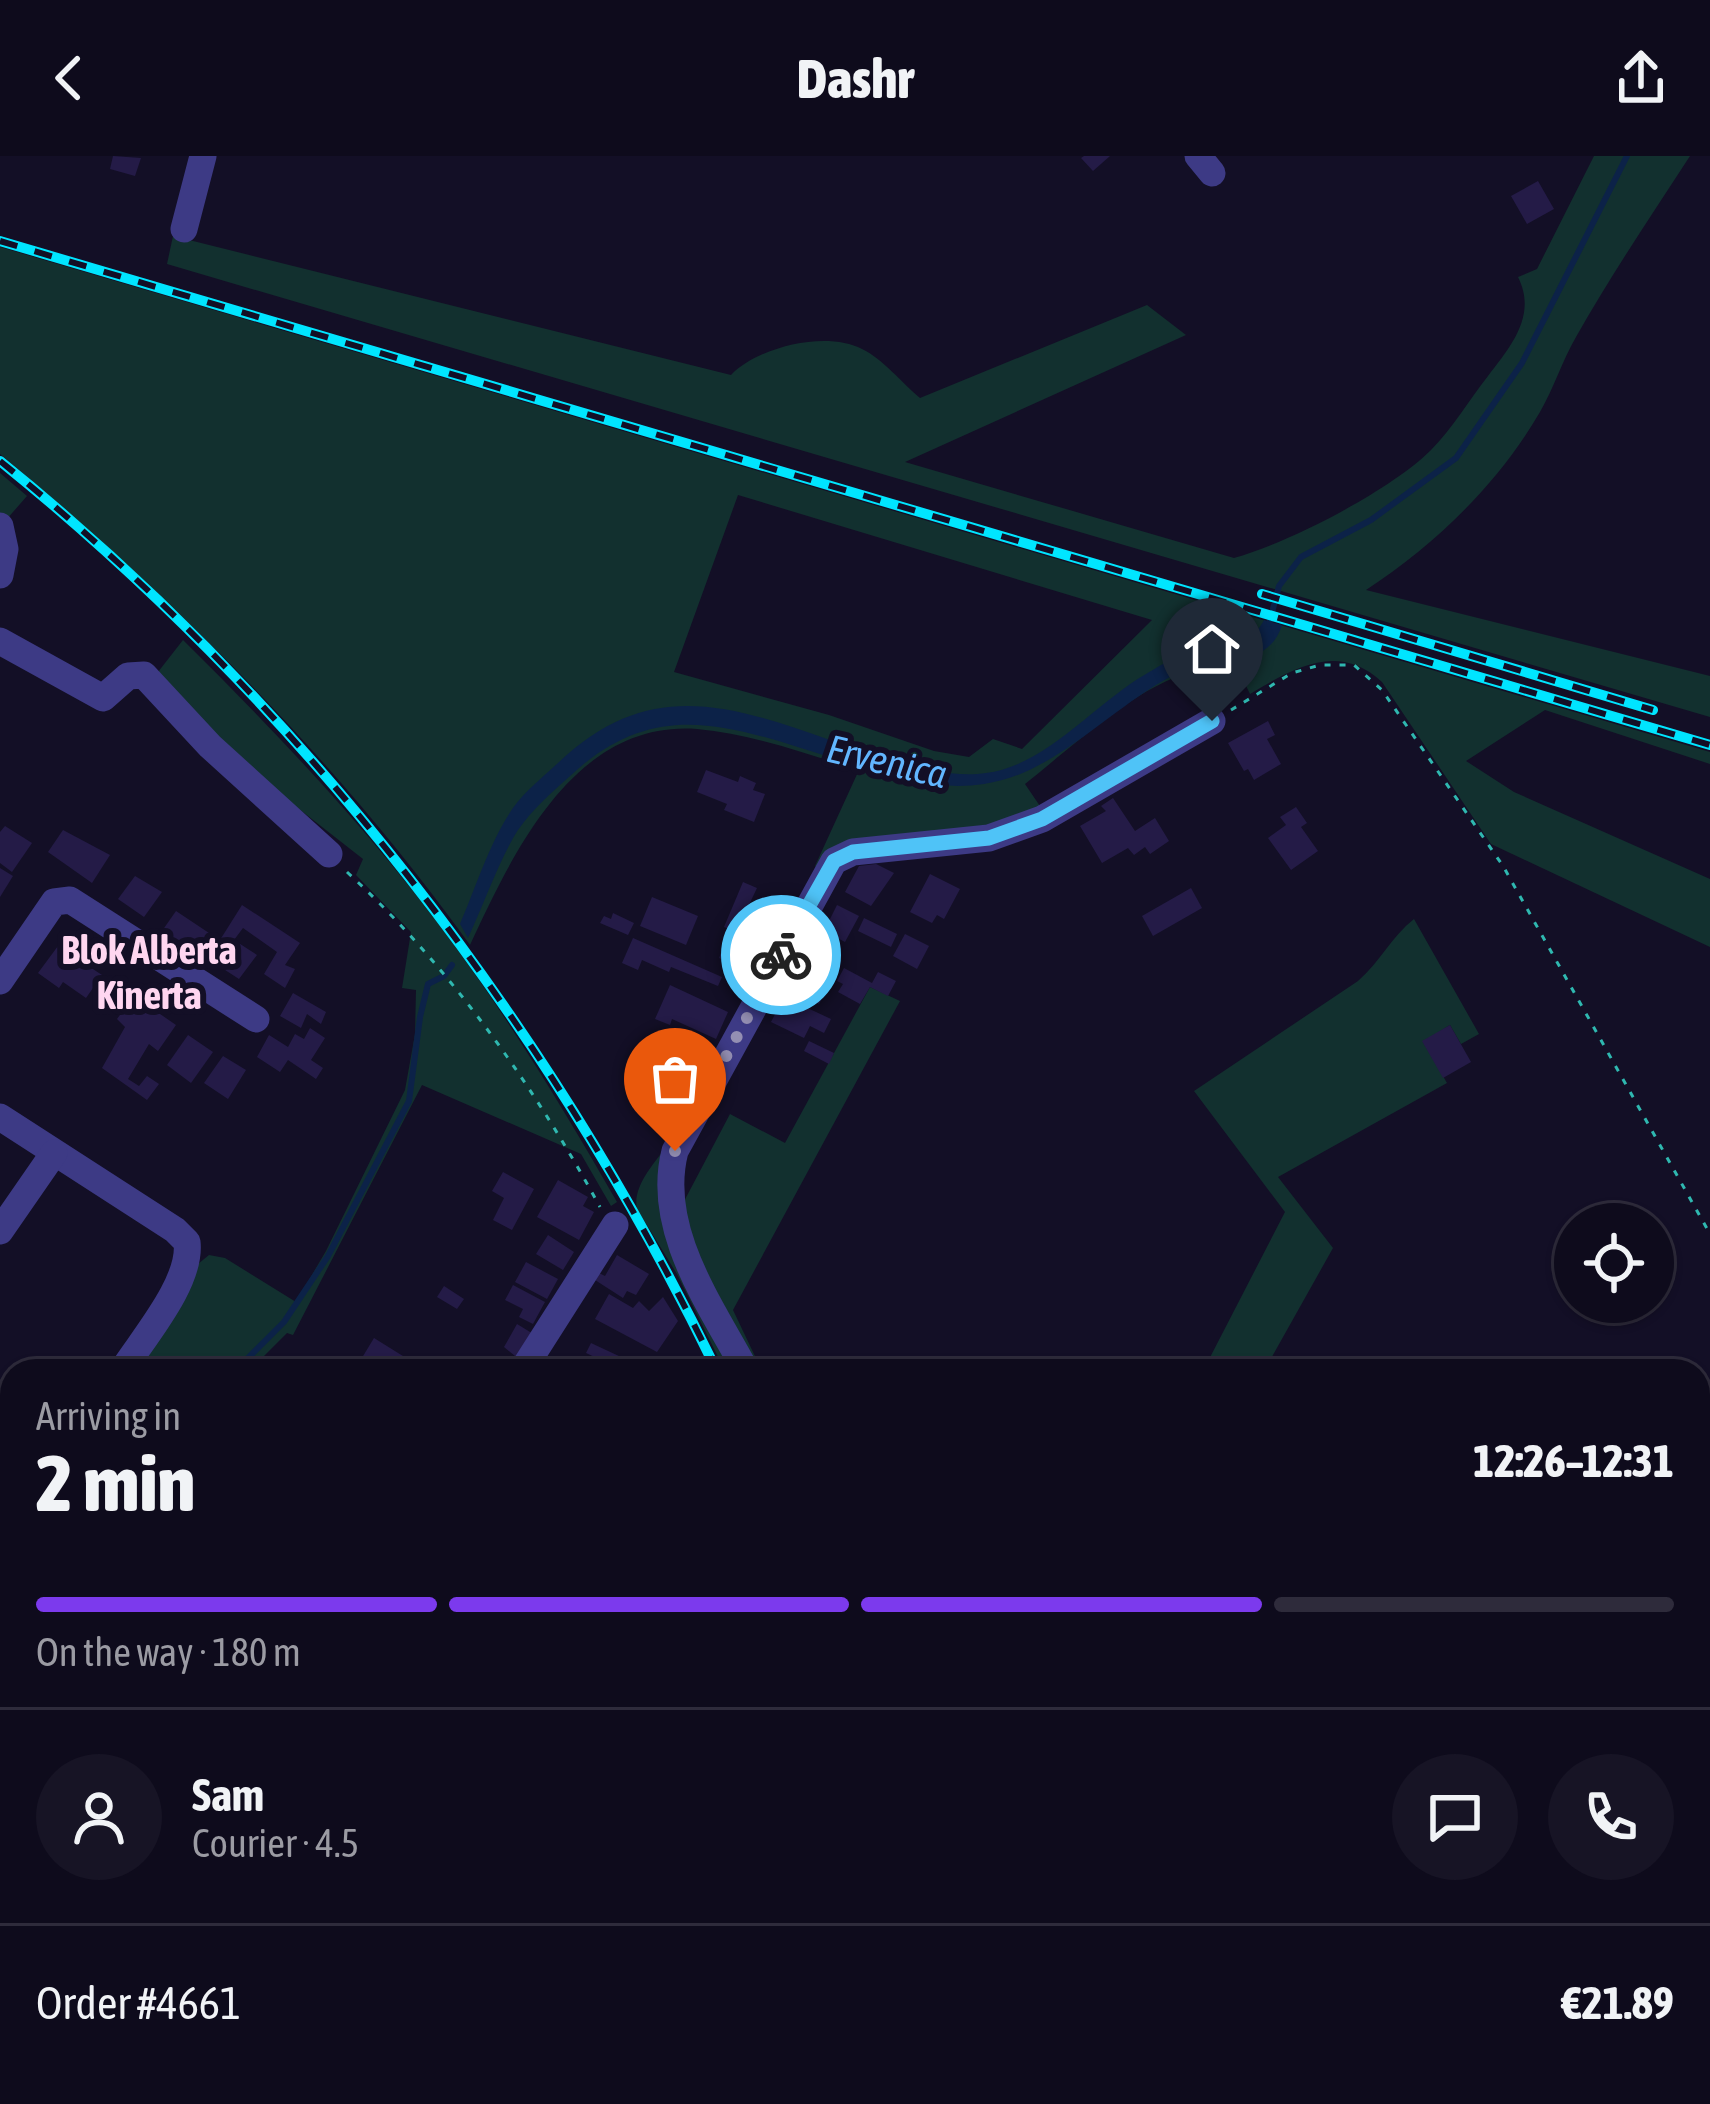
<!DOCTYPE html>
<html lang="en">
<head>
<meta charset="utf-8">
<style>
  :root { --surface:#0e0b1c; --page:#171425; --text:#f1f3f6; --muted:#9b9ba3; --line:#2e2b3b; --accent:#7c3aed }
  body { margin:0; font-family:"Asap Condensed",sans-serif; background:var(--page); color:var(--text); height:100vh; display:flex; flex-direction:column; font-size:45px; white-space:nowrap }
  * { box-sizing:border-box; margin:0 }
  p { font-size:39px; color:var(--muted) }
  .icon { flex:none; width:66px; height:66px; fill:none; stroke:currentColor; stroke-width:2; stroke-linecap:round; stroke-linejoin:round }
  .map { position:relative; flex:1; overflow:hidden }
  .details { position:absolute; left:0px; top:1203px; width:1710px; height:747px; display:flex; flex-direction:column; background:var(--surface); border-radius:36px 36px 0 0; box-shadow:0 3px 9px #0004,0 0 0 3px var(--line) }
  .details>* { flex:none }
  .fabs { position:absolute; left:1554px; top:1047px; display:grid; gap:24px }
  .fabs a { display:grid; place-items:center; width:120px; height:120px; border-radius:50%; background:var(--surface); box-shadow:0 3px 9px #0004,0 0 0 3px var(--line); font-size:60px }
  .pin { position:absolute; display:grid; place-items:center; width:102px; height:102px; color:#fff; margin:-123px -51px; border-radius:50% 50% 50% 0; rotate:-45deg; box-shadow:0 0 12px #0007 }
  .pin .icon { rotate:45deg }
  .courier { position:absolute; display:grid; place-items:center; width:120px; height:120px; margin:-60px; border:9px solid #4fc3f7; border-radius:50%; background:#fff; color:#222; box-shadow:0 3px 15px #0007 }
  .summary em { font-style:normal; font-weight:800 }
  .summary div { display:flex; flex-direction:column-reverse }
  .summary { display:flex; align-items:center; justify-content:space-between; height:204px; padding:0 36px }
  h1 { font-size:78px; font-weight:800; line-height:90px }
  .bar { display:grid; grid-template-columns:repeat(4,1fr); gap:18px 12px; align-content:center; height:144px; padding:0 36px }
  .bar i { height:15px; border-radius:9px; background:var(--line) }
  .bar .selected { background:var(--accent) }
  .bar p { grid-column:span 4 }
  .line { display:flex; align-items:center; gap:30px; padding:0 36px; border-top:3px solid var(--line) }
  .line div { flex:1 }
  .round { display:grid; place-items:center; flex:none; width:126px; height:126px; border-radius:63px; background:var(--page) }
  header { display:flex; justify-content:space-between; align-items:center; height:156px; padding:0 36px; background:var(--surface); font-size:54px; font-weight:800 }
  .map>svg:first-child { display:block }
  .green { fill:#12302f; fill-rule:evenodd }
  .water { fill:#0c2248 }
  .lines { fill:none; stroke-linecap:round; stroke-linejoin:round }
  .stream { stroke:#0c2248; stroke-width:6 }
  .building { fill:#241b47 }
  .path { stroke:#2fb8b0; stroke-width:3; stroke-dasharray:6 9; stroke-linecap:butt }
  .minor { stroke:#3d3a85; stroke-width:27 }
  .rail-casing { stroke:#00e5ff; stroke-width:10 }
  .rail { stroke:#130f26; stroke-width:6; stroke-dasharray:18; stroke-linecap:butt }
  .done { stroke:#948fb3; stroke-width:12; stroke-dasharray:0 21.6 }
  .route { stroke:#4fc3f7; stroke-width:15 }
  .labels { text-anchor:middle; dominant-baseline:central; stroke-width:12; stroke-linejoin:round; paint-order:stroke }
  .water-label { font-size:39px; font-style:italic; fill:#62b6ff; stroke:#130f26 }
  .neighbourhood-label { font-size:39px; font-weight:bold; fill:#ffd6f0; stroke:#130f26 }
</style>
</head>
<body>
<header><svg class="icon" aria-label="back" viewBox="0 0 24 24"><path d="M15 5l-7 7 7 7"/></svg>Dashr<svg class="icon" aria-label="share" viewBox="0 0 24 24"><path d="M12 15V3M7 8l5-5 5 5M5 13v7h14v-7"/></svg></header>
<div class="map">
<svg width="1710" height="1948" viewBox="0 0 1710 1948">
  <rect width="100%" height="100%" fill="#130f26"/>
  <g class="green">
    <path d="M1594 0H1690C1651 60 1611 119 1576 181 1562 205 1554 232 1540 256 1498 328 1435 389 1366 434L1710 520V561L167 108 173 80 731 219C758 191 826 174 862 193 883 203 902 227 920 242L1147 149 1186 179 905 306 1234 402C1289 387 1391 334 1431 294 1452 273 1469 244 1488 220 1512 189 1537 159 1518 121L1537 113Z"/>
    <path d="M0 91 1710 596V608L1545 554 1466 605 1514 636 1710 723V791L1491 688 1382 526C1338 485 1294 512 1250 538L1237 511C1221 514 1205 513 1190 517 1139 528 1067 595 1025 628L1044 656 819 713 815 710 859 614C807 598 753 578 697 573 574 564 513 697 470 789 337 604 175 444 0 298ZM738 339 1152 464 1022 593 993 583 969 601 934 595 829 559 674 516Z"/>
    <path d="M0 317 27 340 6 364 0 359Z"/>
    <path d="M183 484C286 586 388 694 472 814 524 888 572 967 617 1046L611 1050 581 998 422 929 293 1179 287 1177 249 1215H129L198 1108 209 1099 225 1102 296 1146 326 1095 405 934 415 878 416 834 402 832 411 776 356 719 363 703 239 606 158 516Z"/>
    <path d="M1414 763 1479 878 1461 888 1450 869 1423 886 1447 927 1278 1021 1333 1092 1264 1215H1203L1285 1056 1194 935 1358 825C1380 806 1392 780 1414 763Z"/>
    <path d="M870 831 900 845 733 1154 762 1215H751L696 1096 681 1051 730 958 785 987Z"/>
    <path d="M668 988 664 1015 737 1215H725L677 1118 637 1053C632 1030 655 1007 668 988Z"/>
    <path d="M12 1398V1514L0 1531V1416Z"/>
    <path d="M60 1938H924L926 1948H53Z"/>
  </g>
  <path class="water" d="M1264 464 1282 469C1268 516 1207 502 1172 520 1110 552 1055 618 984 628 931 636 882 617 832 602 731 570 655 539 569 621 552 636 531 655 518 674 500 702 483 750 468 782L460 768C476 731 490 685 513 652 525 635 543 621 558 607 645 524 723 546 827 583 870 599 939 624 986 617 1047 609 1094 548 1146 518 1156 512 1167 505 1178 501 1211 488 1243 503 1264 464Z"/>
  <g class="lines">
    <g class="stream">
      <path d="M1269 468 1279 430 1301 401 1371 364 1456 302 1522 207 1627 0"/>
      <path d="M235 1215 284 1166 328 1100 409 945 420 861 428 828 444 820 452 809"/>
      <path d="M0 1494 12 1477"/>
    </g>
  </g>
  <g class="building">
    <path d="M113 0 141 2 135 20 110 13Z"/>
    <path d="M1084 0H1110L1093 15 1081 2Z"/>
    <path d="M1538 25 1554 53 1527 68 1511 40Z"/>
    <path d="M1268 565 1275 579 1267 583 1281 608 1254 624 1248 613 1244 615 1228 587Z"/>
    <path d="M706 614 738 626 740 620 756 627 753 634 765 638 754 666 724 654 727 648 697 636Z"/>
    <path d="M1113 642 1135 675 1155 662 1169 685 1150 698 1145 691 1134 699 1128 692 1102 707 1080 670 1106 655 1101 650Z"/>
    <path d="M1296 651 1307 667 1301 671 1318 695 1291 714 1268 682 1286 669 1280 661Z"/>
    <path d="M5 670 32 687 12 716 0 707V676Z"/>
    <path d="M63 674 110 699 92 727 48 696Z"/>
    <path d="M876 708 894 717 871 750 845 736 859 710Z"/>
    <path d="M0 712 13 720 0 741Z"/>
    <path d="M930 718 960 733 944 763 937 759 932 767 910 756Z"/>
    <path d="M135 720 162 736 144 761 118 743Z"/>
    <path d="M743 726 757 732 736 776 724 771Z"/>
    <path d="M1191 732 1202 752 1153 780 1142 760Z"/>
    <path d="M652 741 698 760 686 789 640 770Z"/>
    <path d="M760 745 787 758 776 782 748 770Z"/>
    <path d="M242 749 300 787 285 809 295 813 285 832 264 818 277 796 243 772 234 784 257 799 239 823 208 803Z"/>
    <path d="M837 749 859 760 845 786 824 775Z"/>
    <path d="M176 755 215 781 202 801 162 775Z"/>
    <path d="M613 757 634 767 628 779 600 767 604 760 611 763Z"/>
    <path d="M864 762 897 778 891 791 858 775Z"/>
    <path d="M905 778 929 790 917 813 893 800Z"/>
    <path d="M728 779 767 795 760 811 739 802 736 810 719 802Z"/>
    <path d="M633 782 722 821 718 830 671 811 669 816 642 804 638 814 622 807Z"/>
    <path d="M58 790 102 819 86 842 63 826 59 832 38 817Z"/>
    <path d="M803 804 834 820 819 848 788 833Z"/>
    <path d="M844 812 872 827 878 816 896 825 888 840 870 831 860 848 838 836 843 828 837 825Z"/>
    <path d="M670 829 728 856 716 883 672 863 670 869 655 863Z"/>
    <path d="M293 837 326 856 321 868 307 858 301 872 280 860Z"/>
    <path d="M134 840 176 869 158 895 149 888 128 923 139 930 147 920 159 928 147 944 102 912 125 871 117 863Z"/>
    <path d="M784 841 831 863 824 877 810 870 804 882 771 866Z"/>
    <path d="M1450 869 1471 906 1443 922 1422 885Z"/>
    <path d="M310 872 325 882 311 904 323 912 316 923 288 904 280 916 257 901 269 879 288 891 295 878 304 883Z"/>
    <path d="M188 879 213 896 191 927 167 909Z"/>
    <path d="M809 885 834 897 829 908 804 895Z"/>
    <path d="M668 888 707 904 700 921 683 915 674 929 678 933 673 937 650 919 661 906Z"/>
    <path d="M223 900 246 914 228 943 204 927Z"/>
    <path d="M503 1016 534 1033 512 1074 493 1064 504 1042 492 1035Z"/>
    <path d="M558 1024 588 1041 583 1050 594 1056 579 1084 537 1061Z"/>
    <path d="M548 1079 574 1096 563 1114 536 1098Z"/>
    <path d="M617 1099 649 1118 636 1139 627 1135 623 1142 595 1124 599 1117 605 1120Z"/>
    <path d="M526 1106 558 1123 547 1143 515 1126Z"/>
    <path d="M513 1129 545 1146 533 1168 519 1161 523 1153 505 1144Z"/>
    <path d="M444 1130 464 1143 457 1153 437 1141Z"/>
    <path d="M609 1138 633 1152 639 1145 649 1155 663 1141 678 1165 657 1196 595 1163Z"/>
    <path d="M517 1168 535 1179 521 1205 504 1191Z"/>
    <path d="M374 1182 427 1215H354Z"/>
    <path d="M591 1187 621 1201 652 1215H615L616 1211 586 1197Z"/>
    <path d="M1710 1427V1478L1700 1484 1698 1434Z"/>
    <path d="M1708 1504 1710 1551 1698 1553V1510Z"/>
    <path d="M1710 1581V1624L1700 1629 1698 1588Z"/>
    <path d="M12 1586V1625L0 1617V1604Z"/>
    <path d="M1707 1738 1710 1777 1698 1783V1742Z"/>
    <path d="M0 1852 12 1862V1886L0 1901Z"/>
    <path d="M0 1910 12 1920 0 1938Z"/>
    <path d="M1106 1938H1131L1137 1948H1090Z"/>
    <path d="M1148 1938H1167L1173 1948H1155Z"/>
    <path d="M1304 1938H1328L1334 1948H1310Z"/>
    <path d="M1383 1938H1416L1422 1948H1385L1380 1940Z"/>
  </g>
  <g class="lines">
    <g class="path">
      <path d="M1231 554 1292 517 1320 509H1354L1382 534 1503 710 1710 1078"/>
      <path d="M347 716C450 811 533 928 600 1051"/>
    </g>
    <g class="minor">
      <path d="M1198 0 1212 17"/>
      <path d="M184 73 203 0"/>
      <path d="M0 370 5 393 0 419"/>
      <path d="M0 485 103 542 128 520 144 519 210 590 329 698"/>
      <path d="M0 825 54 746 70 744 256 863"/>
      <path d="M0 961 175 1074 187 1086C192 1126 143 1182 122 1215"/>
      <path d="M0 1075 54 997"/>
      <path d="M522 1215 615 1069"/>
      <path d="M746 1215C710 1148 655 1073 675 995L834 705 853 696 989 682 1042 663 1212 565"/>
      <path d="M0 1402 12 1383"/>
      <path d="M1698 1565 1710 1558"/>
      <path d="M1698 1816 1710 1809"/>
      <path d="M974 1938 977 1948"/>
      <path d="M37 1948 44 1938"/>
      <path d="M1010 1948 1028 1938"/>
      <path d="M1468 1948 1486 1938"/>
    </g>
    <defs>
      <g id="rail">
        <path d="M0 85 1710 589"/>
        <path d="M0 305C302 549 548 866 717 1215"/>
        <path d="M1262 438 1653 554"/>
        <path d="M946 1938 947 1948"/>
      </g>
    </defs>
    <use href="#rail" class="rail-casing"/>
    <use href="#rail" class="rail"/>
  </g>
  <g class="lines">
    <path class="done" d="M675 995 781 799"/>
    <path class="route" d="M781 799 834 705 853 696 989 682 1042 663 1212 565"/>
  </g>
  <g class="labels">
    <g class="water-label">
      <text transform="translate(887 605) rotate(13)">Ervenica</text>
    </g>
    <g class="neighbourhood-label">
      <text x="149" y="794">Blok Alberta<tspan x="149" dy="45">Kinerta</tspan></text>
    </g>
  </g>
</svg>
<div class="fabs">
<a><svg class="icon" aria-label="locate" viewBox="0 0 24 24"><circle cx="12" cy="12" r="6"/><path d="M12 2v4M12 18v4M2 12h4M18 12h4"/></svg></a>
</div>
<div class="pin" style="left:675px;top:995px;background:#ea580c"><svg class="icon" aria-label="bag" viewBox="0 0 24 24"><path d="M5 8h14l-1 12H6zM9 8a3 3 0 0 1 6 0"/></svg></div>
<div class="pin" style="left:1212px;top:565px;background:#1f2937"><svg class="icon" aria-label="home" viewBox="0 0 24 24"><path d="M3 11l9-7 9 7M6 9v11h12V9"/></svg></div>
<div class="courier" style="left:781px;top:799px"><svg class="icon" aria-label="bike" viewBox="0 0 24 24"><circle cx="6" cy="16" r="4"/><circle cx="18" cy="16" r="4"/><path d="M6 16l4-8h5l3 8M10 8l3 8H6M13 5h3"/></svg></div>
<section class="details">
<div class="summary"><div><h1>2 min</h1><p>Arriving in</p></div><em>12:26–12:31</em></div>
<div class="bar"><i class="selected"></i><i class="selected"></i><i class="selected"></i><i></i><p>On the way · 180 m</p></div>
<div class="line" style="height:216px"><a class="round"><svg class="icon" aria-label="person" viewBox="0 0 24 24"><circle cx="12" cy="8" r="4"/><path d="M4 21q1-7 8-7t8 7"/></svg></a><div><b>Sam</b><p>Courier · 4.5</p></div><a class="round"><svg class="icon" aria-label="chat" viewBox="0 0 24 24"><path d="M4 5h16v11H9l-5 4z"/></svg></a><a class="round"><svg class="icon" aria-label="phone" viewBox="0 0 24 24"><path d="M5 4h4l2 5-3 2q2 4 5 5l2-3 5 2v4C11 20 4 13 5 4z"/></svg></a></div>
<div class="line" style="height:156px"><div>Order #4661</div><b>€21.89</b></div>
</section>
</div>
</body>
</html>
